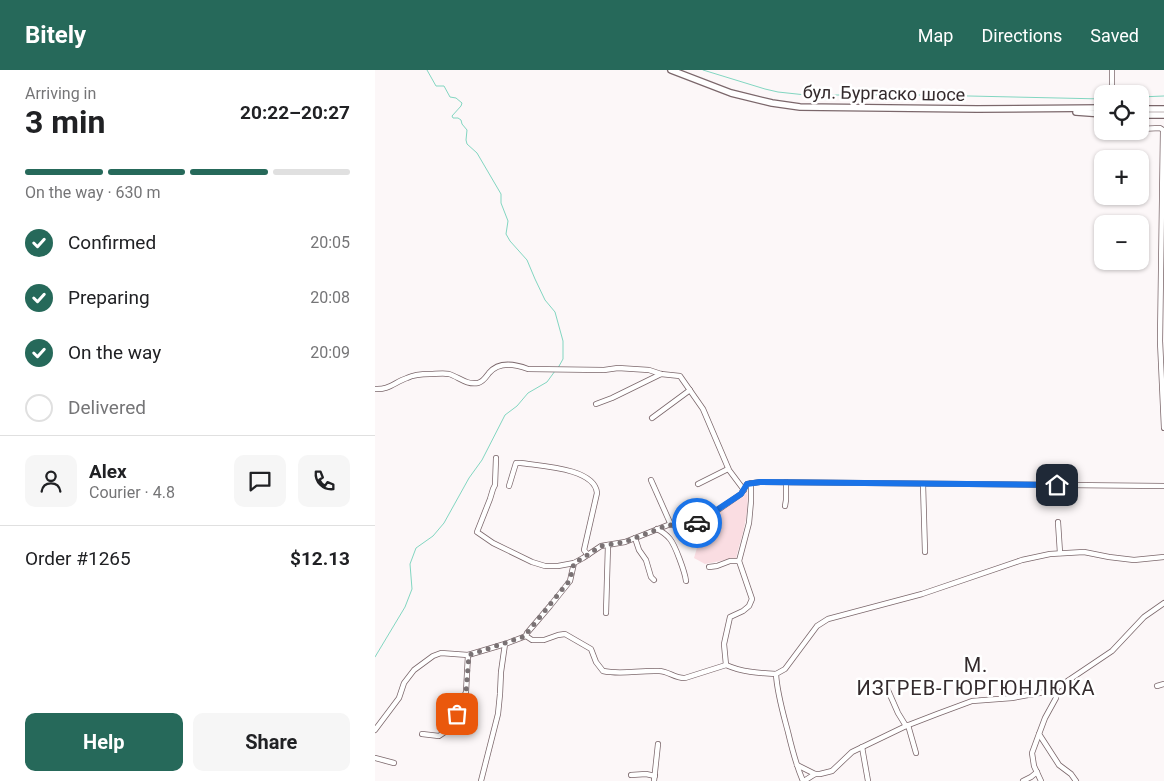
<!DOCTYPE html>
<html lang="en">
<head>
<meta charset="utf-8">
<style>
  :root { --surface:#fff; --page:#f6f6f6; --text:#202124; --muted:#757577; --line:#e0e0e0; --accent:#26695a }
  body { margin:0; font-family:Roboto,sans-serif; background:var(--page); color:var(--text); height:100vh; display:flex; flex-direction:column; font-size:19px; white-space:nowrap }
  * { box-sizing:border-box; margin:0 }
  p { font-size:16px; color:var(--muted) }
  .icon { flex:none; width:28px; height:28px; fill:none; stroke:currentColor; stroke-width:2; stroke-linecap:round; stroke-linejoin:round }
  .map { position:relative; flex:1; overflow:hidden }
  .panel { display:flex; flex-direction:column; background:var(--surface); width:375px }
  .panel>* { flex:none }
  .tools { position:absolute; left:719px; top:15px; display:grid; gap:10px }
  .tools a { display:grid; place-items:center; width:55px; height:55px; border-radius:10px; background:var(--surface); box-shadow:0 1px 4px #0004; font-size:25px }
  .pin { position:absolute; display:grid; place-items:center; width:42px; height:42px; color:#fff; margin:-21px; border-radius:10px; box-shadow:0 2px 8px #0006 }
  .courier { position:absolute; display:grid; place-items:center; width:50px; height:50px; margin:-25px; border:4px solid #1a73e8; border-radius:50%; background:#fff; color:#222; box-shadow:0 1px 6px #0007 }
  .summary em { font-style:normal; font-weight:700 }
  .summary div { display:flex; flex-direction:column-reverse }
  .summary { display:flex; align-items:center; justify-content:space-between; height:85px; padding:0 25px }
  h1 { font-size:32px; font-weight:700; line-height:38px }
  .bar { display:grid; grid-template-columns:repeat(4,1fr); gap:8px 5px; align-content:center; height:60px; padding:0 25px }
  .bar i { height:6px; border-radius:4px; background:var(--line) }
  .bar .current { background:var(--accent) }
  .bar p { grid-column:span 4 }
  .line { display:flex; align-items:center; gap:12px; padding:0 25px; border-top:1px solid var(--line) }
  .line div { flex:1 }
  .round { display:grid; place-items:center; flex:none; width:52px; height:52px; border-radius:10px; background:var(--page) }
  ol { padding:0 25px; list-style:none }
  li { display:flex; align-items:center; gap:15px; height:55px }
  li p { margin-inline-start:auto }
  li .icon { padding:5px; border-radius:50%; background:var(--accent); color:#fff; stroke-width:4 }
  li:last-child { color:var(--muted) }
  li i { width:28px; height:28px; border:2px solid var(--line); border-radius:50% }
  .action { display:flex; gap:10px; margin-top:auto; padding:10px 25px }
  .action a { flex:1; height:58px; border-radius:10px; background:var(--accent); color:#fff; font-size:20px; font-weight:700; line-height:58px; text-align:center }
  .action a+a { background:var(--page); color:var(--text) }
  header { display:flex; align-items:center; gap:30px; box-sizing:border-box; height:70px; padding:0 25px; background:var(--accent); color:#fff }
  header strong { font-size:24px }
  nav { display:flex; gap:28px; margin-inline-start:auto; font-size:18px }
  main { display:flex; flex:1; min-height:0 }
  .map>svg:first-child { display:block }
  .green { fill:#fadde2 }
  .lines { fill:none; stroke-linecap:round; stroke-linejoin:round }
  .stream { stroke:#82d6c1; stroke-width:1 }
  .minor-casing { stroke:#7b676b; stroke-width:6 }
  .secondary-casing { stroke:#7b676b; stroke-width:8 }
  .minor { stroke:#fff; stroke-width:4.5 }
  .secondary { stroke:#fff; stroke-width:5.5 }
  .done { stroke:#7a7274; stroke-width:5; stroke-dasharray:0 9 }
  .route { stroke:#1a73e8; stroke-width:6 }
  .labels { text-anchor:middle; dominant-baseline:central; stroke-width:5; stroke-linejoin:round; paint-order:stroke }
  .street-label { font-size:18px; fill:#342b2d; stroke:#fff }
  .quarter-label { font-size:20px; letter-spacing:1px; fill:#342b2d; stroke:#fff }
</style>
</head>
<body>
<header>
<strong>Bitely</strong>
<nav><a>Map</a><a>Directions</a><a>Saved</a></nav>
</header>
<main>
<section class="panel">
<div class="summary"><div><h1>3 min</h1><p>Arriving in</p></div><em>20:22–20:27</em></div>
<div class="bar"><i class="current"></i><i class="current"></i><i class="current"></i><i></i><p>On the way · 630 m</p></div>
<ol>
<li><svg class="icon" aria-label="check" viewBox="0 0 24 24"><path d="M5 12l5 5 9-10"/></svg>Confirmed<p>20:05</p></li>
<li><svg class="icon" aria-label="check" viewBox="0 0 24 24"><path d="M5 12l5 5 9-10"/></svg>Preparing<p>20:08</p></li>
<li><svg class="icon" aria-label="check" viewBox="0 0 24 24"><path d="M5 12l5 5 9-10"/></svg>On the way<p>20:09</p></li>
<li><i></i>Delivered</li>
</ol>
<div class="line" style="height:90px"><a class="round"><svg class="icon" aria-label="person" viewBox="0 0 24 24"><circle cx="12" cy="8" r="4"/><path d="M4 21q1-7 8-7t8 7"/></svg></a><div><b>Alex</b><p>Courier · 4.8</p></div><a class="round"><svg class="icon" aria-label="chat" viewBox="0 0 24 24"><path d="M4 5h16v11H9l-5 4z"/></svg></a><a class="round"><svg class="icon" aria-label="phone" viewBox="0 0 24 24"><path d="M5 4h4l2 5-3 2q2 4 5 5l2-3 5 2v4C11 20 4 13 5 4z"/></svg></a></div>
<div class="line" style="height:65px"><div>Order #1265</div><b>$12.13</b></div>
<div class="action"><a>Help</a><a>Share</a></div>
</section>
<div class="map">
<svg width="789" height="711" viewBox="0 0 789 711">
  <rect width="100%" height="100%" fill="#fcf7f8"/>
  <path class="green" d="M372 420C375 444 367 465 361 488L330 494 319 488 330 451 355 434 368 427Z"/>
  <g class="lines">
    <g class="stream">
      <path d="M52 0 61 16H69L75 27 81 28 87 33 86 36 77 46 78 48H83L86 50 87 54 92 60 91 70 92 74 102 83 126 124V133L133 151 131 164 135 171 152 190 160 209 170 230 180 242 188 271V289L183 298"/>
      <path d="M328 0 390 19 403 22 431 25H549L728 29"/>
      <path d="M765 27 789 26"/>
      <path d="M0 587 30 537 37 519 35 494 41 478 58 466 69 453 94 408 107 390 130 345 142 336 153 323 172 312 180 301"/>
    </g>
    <defs>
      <g id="minor">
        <path d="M737 24V0"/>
        <path d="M765 59 785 58 788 60 785 271 789 358"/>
        <path d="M0 319C14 320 20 312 32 308 38 305 48 304 55 304 60 304 69 303 74 304 84 307 91 315 103 313 108 312 111 307 114 303 124 291 140 294 153 299L229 300 243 298 274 300 286 304 305 306 328 339 354 400 369 420"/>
        <path d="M221 334 237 328 286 304"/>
        <path d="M277 348 315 320"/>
        <path d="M121 388 120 415 118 419 115 429 102 462 118 473 157 492 170 496H183L199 493"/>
        <path d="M276 410 296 455"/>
        <path d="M323 414 353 399"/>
        <path d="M548 414 550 482"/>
        <path d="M134 416 141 393H146C165 396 220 398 222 423L209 480 213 485"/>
        <path d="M410 436 411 430V412"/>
        <path d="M683 452 685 483"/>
        <path d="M282 459C286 461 291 464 295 469 300 475 310 502 311 511"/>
        <path d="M260 468 264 480 271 490 276 507 279 510"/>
        <path d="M334 497 342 496 355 491H364"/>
        <path d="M231 543 233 475"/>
        <path d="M351 595 349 574 355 547 368 541 374 536 377 529 364 491 374 453 376 431V413"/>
        <path d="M401 604C383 603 367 602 351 595L310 608C301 609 293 601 284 601 264 600 247 605 228 601L221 592 216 579 190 564 183 565 169 570H157L151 566 152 563 175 536 195 511 199 493 208 488 226 476 250 472 293 455H318L327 451 366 424 372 414 385 412 789 416"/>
        <path d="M782 616 789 614"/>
        <path d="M512 618 523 643 531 656"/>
        <path d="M682 618 681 628 670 648 664 664 684 695 696 704 701 711"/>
        <path d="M533 655 541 683"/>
        <path d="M0 660 24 628 29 613 39 600 58 586 66 583 93 585 130 574"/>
        <path d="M47 664 64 666 73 660 82 644 91 622 93 585"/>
        <path d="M664 664 657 683 659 696 666 711"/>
        <path d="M487 677 493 711"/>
        <path d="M0 688 19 693"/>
        <path d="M422 695 440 704"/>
        <path d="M256 705 271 704 280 706"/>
        <path d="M106 711 123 644 125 624 126 602 130 574 151 566"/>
        <path d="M279 711 283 674"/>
        <path d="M428 711C421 695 417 679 413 662 408 643 402 623 401 604L410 599 442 556 453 549 547 524 647 490 675 484 709 482 734 487 759 490 789 487"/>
        <path d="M429 711 440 704H445L457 701 477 682 531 656 562 644 597 631 637 628 670 622 685 616 737 581 769 547 789 533"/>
        <path d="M648 711 656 707 662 702"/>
      </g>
      <g id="secondary">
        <path d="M296 0 356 23 397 33 425 37 602 39 728 38"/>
        <path d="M765 39H789"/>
        <path d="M701 42 728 44"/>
        <path d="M765 45H789"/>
      </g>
    </defs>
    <use href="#minor" class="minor-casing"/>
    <use href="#secondary" class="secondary-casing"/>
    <use href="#minor" class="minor"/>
    <use href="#secondary" class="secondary"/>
  </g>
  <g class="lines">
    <path class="done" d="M82 644 91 622 94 585 151 566 152 563 195 510 199 493 208 488 226 476 250 472 293 455H318L322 453"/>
    <path class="route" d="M322 453 366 424 372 414 385 412 682 415"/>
  </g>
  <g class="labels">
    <g class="street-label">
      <text transform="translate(509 23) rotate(1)">бул. Бургаско шосе</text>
    </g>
    <g class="quarter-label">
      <text x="601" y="595">М.<tspan x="601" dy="23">ИЗГРЕВ-ГЮРГЮНЛЮКА</tspan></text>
    </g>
  </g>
</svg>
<div class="tools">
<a><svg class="icon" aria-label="locate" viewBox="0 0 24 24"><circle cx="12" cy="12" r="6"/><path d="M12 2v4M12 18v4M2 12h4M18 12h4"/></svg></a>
<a>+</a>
<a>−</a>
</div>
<div class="pin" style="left:82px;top:644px;background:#ea580c"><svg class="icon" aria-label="bag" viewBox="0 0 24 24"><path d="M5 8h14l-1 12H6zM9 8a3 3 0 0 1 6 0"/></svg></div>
<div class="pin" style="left:682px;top:415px;background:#1f2937"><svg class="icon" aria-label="home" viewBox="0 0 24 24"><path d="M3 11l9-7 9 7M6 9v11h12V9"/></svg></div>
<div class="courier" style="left:322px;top:453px"><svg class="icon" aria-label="car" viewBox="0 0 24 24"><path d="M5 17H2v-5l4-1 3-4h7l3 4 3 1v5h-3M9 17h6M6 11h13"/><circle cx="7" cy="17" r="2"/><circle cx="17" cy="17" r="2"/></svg></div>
</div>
</main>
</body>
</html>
